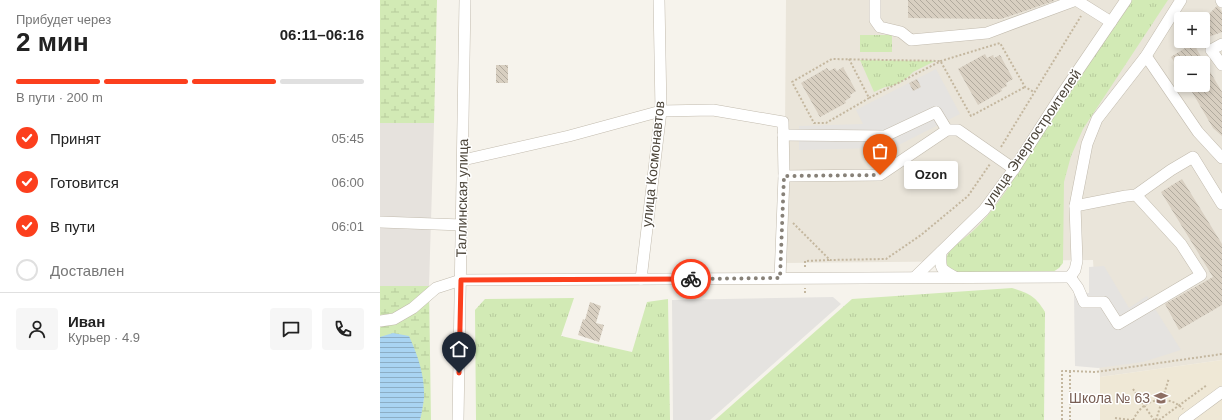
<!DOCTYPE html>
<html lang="ru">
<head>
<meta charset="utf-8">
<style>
  :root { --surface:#fff; --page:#f6f6f6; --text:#222; --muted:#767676; --line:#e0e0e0; --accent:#fc3f1d }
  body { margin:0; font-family:Arial,sans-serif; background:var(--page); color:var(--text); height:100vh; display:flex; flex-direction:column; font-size:15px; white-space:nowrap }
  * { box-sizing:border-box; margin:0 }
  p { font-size:13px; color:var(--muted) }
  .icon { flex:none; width:22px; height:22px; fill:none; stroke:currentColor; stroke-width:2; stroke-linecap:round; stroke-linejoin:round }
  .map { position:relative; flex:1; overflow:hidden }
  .details { display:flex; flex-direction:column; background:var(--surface); width:380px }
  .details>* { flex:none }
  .fabs { position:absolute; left:794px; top:12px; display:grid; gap:8px }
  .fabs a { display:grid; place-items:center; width:36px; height:36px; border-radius:4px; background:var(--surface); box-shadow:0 2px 6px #0003; font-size:20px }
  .pin { position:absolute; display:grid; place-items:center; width:34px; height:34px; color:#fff; margin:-41px -17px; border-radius:50% 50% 50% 0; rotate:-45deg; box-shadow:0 0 4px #0007 }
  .pin .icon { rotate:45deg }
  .courier { position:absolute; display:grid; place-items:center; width:40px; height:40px; margin:-20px; border:3px solid #fc3f1d; border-radius:50%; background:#fff; color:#222; box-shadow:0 1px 5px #0007 }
  .bubble { position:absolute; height:28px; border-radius:4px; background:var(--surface); box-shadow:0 2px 6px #0003; font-size:13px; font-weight:600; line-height:28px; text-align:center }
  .headline em { font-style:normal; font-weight:600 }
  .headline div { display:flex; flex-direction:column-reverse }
  .headline { display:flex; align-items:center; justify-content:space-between; height:68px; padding:0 16px }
  h1 { font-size:26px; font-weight:600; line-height:30px }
  .bar { display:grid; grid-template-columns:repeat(4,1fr); gap:6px 4px; align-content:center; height:48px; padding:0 16px }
  .bar i { height:5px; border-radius:3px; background:var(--line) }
  .bar .active { background:var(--accent) }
  .bar p { grid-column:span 4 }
  .line { display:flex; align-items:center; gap:10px; padding:0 16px; border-top:1px solid var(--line) }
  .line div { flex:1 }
  .round { display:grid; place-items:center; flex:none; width:42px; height:42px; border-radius:4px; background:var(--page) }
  ol { padding:0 16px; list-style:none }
  li { display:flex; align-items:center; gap:12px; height:44px }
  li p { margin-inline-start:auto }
  li .icon { padding:4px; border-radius:50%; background:var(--accent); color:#fff; stroke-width:4 }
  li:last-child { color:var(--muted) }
  li i { width:22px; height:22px; border:2px solid var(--line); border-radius:50% }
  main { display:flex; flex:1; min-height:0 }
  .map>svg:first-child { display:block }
  .residential { fill:#eae5da; fill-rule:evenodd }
  .industrial { fill:#e6e2dd }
  .education { fill:#efe8d6 }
  .grass { fill:url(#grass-tufts) }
  .wetland { fill:url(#wetland-marsh) }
  .parking { fill:#e5e3e0 }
  .water { fill:url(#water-rules) }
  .building { fill:url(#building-back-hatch) }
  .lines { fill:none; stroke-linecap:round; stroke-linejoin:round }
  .minor-casing { stroke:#c2bbae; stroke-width:12 }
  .path { stroke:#c4b79f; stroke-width:2; stroke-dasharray:2 2; stroke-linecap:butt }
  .minor { stroke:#fff; stroke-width:11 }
  .done { stroke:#878178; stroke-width:4; stroke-dasharray:0 7.2 }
  .route { stroke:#fc3f1d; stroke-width:5 }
  .labels { text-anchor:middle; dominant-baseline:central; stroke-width:3; stroke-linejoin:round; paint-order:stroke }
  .street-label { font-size:14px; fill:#4b4439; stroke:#fff }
  .education-label { font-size:14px; fill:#785e54; stroke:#fff; text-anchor:end }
</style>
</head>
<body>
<main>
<section class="details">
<div class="headline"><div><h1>2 мин</h1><p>Прибудет через</p></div><em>06:11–06:16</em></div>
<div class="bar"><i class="active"></i><i class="active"></i><i class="active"></i><i></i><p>В пути · 200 m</p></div>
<ol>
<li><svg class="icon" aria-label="check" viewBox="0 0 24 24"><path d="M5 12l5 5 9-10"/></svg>Принят<p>05:45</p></li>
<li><svg class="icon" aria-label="check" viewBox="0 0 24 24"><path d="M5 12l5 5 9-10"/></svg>Готовится<p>06:00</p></li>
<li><svg class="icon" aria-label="check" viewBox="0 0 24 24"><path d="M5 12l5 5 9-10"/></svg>В пути<p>06:01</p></li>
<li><i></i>Доставлен</li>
</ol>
<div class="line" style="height:72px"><a class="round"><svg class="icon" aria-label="person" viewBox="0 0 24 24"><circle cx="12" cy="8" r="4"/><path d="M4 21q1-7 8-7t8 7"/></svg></a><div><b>Иван</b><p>Курьер · 4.9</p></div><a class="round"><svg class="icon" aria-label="chat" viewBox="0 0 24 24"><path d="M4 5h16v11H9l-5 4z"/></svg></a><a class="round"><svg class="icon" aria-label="phone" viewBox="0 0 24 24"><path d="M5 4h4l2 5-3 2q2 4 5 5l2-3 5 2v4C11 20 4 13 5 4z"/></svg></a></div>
</section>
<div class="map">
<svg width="842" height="420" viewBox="0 0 842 420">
  <defs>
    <pattern id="grass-tufts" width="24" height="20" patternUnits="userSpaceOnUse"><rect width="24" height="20" fill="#d2eab5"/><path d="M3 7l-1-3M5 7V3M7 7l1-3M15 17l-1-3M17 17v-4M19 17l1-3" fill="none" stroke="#b6ca9c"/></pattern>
    <pattern id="wetland-marsh" width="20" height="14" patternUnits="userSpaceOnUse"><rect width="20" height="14" fill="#d2eab5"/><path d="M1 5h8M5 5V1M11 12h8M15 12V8" fill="none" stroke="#b6ca9c"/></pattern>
    <pattern id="water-rules" width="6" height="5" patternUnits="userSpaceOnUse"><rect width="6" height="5" fill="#a9d4f2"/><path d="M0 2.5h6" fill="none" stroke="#8caec5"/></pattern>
    <pattern id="building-back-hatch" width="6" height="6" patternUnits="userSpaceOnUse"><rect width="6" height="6" fill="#d8cfc1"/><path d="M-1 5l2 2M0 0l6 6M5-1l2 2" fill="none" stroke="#b1aa9e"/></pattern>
  </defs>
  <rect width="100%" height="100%" fill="#f6f3ec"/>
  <path class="residential" d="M406 0H842V360L720 377 713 260 404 263ZM801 19H823V41H801ZM801 63H823V85H801Z"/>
  <path class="industrial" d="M0 123H54L49 286H0Z"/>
  <path class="education" d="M842 360V420H720V377Z"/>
  <g class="grass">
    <path d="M748 0H788L703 129 691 156 684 182 683 263 679 268 673 272H577L569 271C567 266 564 262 567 256 572 245 586 238 594 230 607 218 616 205 626 191Z"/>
    <rect x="480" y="35" width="32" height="17"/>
    <path d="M480 60 555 61 533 72 528 77 520 83 511 86 505 87 494 92Z"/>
    <path d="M632 288C650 294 655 296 665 312L664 420H335L472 299Z"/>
    <path d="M194 298 181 336 252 352 267 302 288 299 290 420H96L95 310 105 299Z"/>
  </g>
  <g class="wetland">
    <path d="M0 0H57L54 123H0Z"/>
    <path d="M0 286H49L51 420H40L44 398 0 337Z"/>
  </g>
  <g class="parking">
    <path d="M556 69 580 114 499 155 495 148 419 150V126L483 124 476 110Z"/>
    <path d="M724 266 749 308 767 296 801 350 763 362 718 368 695 366 694 294 709 293V267Z"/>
    <path d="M453 297 461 304 330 420H293L292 300Z"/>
  </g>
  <path class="water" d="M13 333 29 336C38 356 45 376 44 398 43 405 42 413 40 420H0V337Z"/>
  <g class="building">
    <path d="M528 0H674V1L621 19 528 18Z"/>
    <path d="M837 6 840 9 842 12V32L823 39V20Z"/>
    <path d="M813 43 842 92V136L833 128 808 85H823V63H795L791 57Z"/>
    <path d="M605 54 607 58 613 55 614 58 620 55 633 79 626 83 627 86 621 89 622 91 598 105 578 69Z"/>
    <rect x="116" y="65" width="12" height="18"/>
    <path d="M463 67 476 91 470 95 471 97 465 101 466 103 440 117 421 83 447 68 449 71 455 68 457 71Z"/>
    <path d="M537 79 541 87 533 91 529 83Z"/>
    <path d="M802 179 842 244V305L799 330 785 304 833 277 781 192Z"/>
    <path d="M210 302 221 306 216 323 224 325 219 342 198 335 203 319 205 320Z"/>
  </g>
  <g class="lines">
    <defs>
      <g id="minor">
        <path d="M495 0V20L500 27 521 32 531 40 607 33 696 0 731 22"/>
        <path d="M841 0 842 2"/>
        <path d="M842 44 831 50 842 65"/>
        <path d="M766 56 818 132 842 158"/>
        <path d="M403 135 505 136 556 112 567 130"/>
        <path d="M83 160 189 136 281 111 333 110 403 122 404 176 400 278"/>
        <path d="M404 176 500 175 567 130H578L634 169"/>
        <path d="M695 206 746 196 756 195 791 170 813 157 842 204"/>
        <path d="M0 222 82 225"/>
        <path d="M561 252C560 269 560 269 575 277"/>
        <path d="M535 277 604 210 634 169 682 94 746 0"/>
        <path d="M690 277 695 270 697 261 695 206 707 144 717 119 766 56 801 0"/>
        <path d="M690 277 698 288 704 302H724L738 324 821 275 801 244 756 195"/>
        <path d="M261 279 281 111 279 0"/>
        <path d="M0 321 14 319 33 308 56 288 81 280 690 277"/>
        <path d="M78 420 85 0"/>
        <path d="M804 420 842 392"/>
      </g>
    </defs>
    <use href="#minor" class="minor-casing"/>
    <g class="path">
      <path d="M469 59 489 98 561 61 620 43 645 87 654 92"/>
      <path d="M561 62 591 116 645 87"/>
      <path d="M489 98 446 123H434L412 82 452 59 561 61"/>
      <path d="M621 147 701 16"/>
      <path d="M413 223 450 260 506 259 541 235 588 196 610 164"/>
      <path d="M425 267V261L450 260"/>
      <path d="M425 293V288"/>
      <path d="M690 371V420"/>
      <path d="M753 389 774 420"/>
      <path d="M735 418 752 420"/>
      <path d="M682 420V371H690L716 372 842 354"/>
      <path d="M753 420C755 417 756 414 758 412 769 397 791 396 803 409"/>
      <path d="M776 420 789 378"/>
      <path d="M779 420 827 385"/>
    </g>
    <use href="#minor" class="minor"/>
  </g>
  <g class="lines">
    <path class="done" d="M311 279 400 278 404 176 500 175"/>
    <path class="route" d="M79 373 81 280 311 279"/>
  </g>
  <defs>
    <symbol id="school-bare" viewBox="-9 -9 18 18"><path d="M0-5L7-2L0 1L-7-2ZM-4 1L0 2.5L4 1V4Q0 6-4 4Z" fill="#8d6e63" stroke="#fff" stroke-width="2.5" paint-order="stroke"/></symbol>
  </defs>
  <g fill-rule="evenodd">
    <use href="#school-bare" x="771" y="388" width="20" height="20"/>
  </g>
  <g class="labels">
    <g class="street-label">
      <text transform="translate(652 138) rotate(-56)">улица Энергостроителей</text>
      <text transform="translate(273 164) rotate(-84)">улица Космонавтов</text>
      <text transform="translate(82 198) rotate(-89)">Таллинская улица</text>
    </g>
    <g class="education-label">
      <text x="770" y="398">Школа № 63</text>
    </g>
  </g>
</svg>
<div class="fabs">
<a>+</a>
<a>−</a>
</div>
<div class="pin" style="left:500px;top:175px;background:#ea580c"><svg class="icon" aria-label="bag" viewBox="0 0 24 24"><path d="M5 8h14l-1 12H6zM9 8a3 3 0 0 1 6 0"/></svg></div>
<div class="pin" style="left:79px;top:373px;background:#1f2937"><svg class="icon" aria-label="home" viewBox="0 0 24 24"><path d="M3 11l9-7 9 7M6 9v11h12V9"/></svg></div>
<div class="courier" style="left:311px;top:279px"><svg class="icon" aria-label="bike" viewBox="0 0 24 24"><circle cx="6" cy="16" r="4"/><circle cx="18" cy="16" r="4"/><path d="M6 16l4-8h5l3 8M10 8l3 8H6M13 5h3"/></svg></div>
<div class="bubble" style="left:524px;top:161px;width:54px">Ozon</div>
</div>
</main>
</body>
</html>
